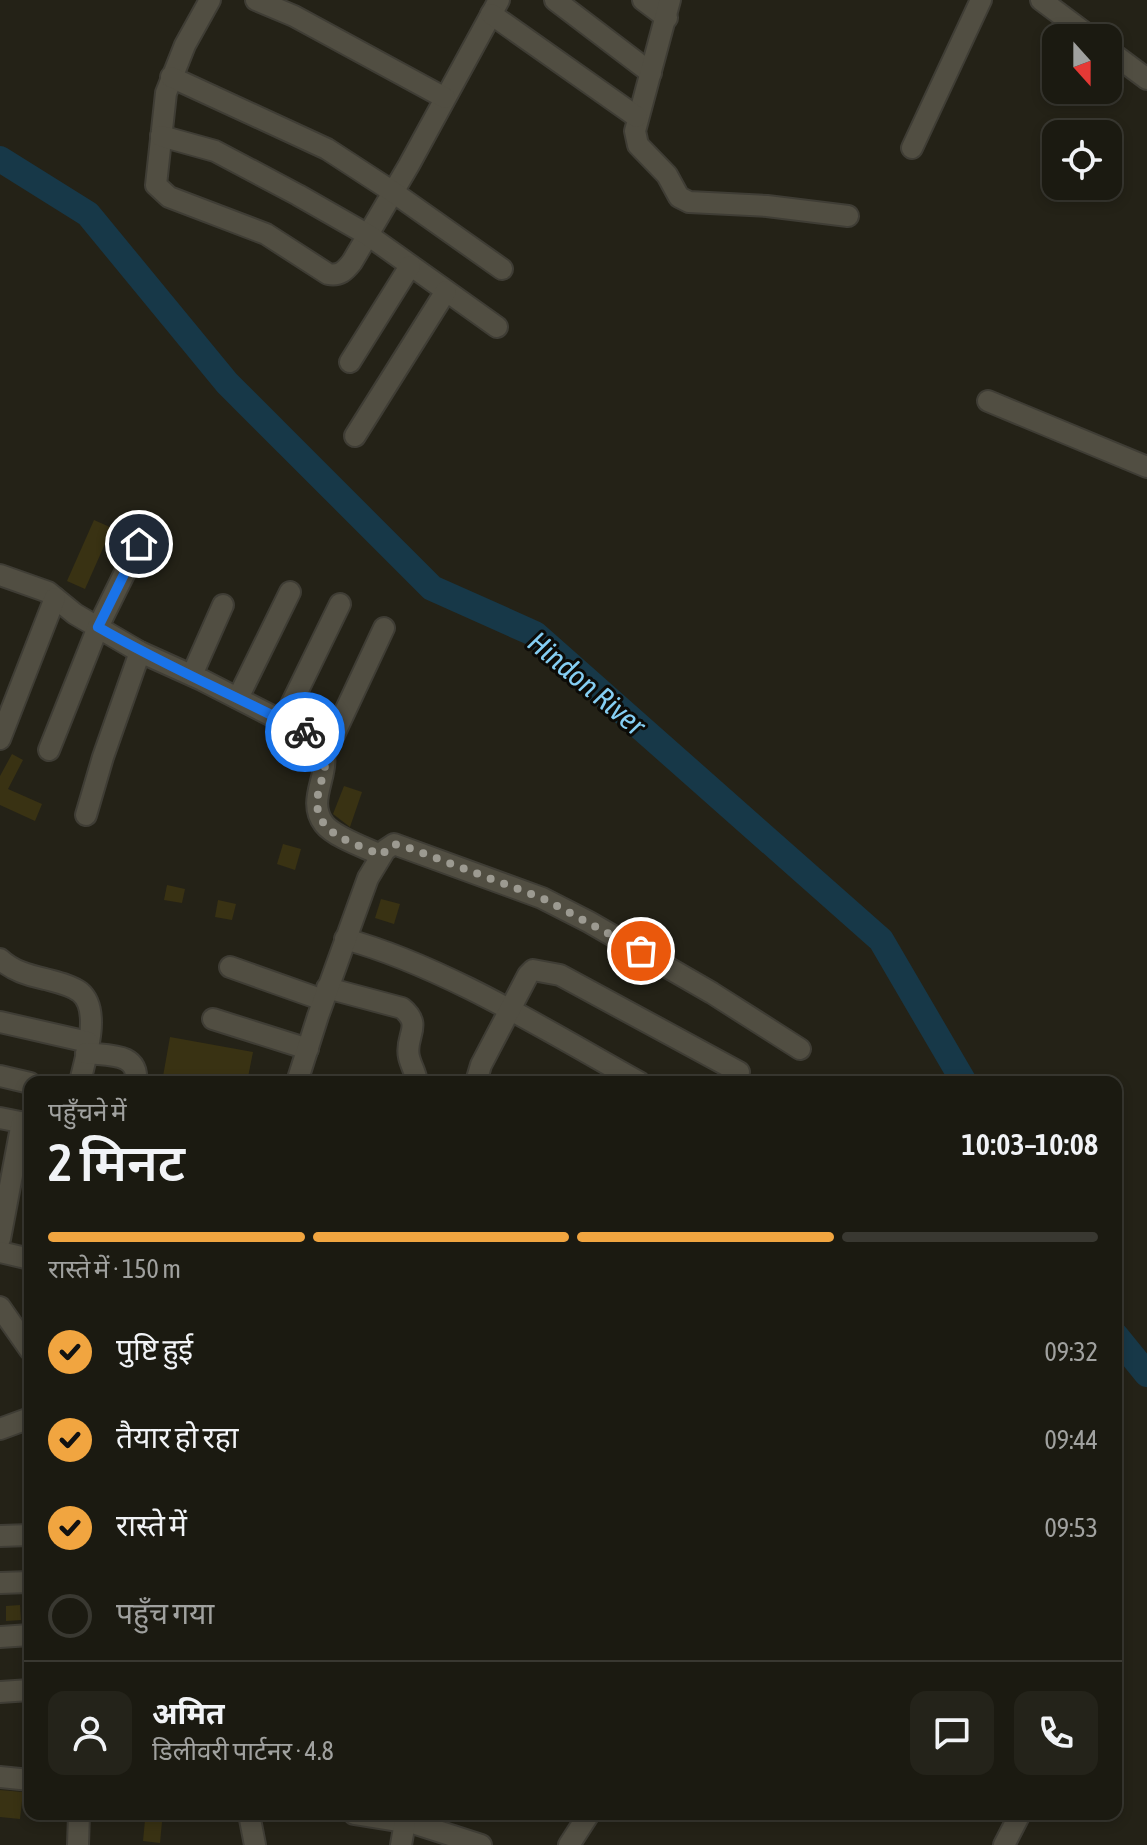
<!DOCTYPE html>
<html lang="hi">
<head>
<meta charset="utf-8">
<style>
  :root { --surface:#1b1a11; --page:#24231a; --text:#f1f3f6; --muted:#a0a19f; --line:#393831; --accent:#f1a540 }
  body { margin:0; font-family:"Asap Condensed","Noto Sans Devanagari",sans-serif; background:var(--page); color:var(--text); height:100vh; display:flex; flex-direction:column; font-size:30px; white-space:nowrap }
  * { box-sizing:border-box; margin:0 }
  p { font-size:26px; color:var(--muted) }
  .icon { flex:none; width:44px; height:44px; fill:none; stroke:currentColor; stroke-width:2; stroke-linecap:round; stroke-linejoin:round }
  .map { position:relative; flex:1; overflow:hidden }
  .panel { position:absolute; left:24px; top:1076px; width:1098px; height:744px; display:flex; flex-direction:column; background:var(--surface); border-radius:16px; box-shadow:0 4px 12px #0003,0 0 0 2px var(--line) }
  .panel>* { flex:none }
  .needle { width:52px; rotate:159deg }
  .tools { position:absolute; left:1042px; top:24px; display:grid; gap:16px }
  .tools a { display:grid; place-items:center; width:80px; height:80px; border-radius:16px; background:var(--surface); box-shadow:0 4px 12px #0003,0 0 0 2px var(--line); font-size:40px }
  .pin { position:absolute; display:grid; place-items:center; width:68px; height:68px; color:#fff; margin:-34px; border:4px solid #fff; border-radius:50%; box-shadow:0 2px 8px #0007 }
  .courier { position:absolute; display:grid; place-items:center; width:80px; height:80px; margin:-40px; border:6px solid #1a73e8; border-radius:50%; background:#fff; color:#222; box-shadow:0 2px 10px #0007 }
  .head em { font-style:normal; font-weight:600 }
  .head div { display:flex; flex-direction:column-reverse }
  .head { display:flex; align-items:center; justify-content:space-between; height:136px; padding:0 24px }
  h1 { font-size:52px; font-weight:600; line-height:60px }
  .bar { display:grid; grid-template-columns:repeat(4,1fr); gap:12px 8px; align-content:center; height:96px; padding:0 24px }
  .bar i { height:10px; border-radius:6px; background:var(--line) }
  .bar .on { background:var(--accent) }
  .bar p { grid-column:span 4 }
  .line { display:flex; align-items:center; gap:20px; padding:0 24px; border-top:2px solid var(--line) }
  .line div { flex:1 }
  .round { display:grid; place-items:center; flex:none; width:84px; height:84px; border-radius:16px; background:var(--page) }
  ol { padding:0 24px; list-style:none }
  li { display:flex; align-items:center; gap:24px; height:88px }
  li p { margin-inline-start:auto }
  li .icon { padding:8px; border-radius:50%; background:var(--accent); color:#111; stroke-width:4 }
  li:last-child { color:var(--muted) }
  li i { width:44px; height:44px; border:4px solid var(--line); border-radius:50% }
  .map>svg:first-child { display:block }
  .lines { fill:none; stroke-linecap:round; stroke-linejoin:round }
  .river { stroke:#173848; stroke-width:26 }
  .building { fill:#393213 }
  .minor-casing { stroke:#3f3d35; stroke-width:24 }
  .minor { stroke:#514e42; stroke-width:20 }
  .done { stroke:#9c9a91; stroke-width:8; stroke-dasharray:0 14.4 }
  .route { stroke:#1a73e8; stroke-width:10 }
  .labels { text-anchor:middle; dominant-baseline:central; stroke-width:6; stroke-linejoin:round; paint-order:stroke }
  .water-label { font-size:30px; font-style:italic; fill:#85cef3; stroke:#0c0b07 }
</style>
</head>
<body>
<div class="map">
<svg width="1147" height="1845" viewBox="0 0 1147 1845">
  <rect width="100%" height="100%" fill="#242217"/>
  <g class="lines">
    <g class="river">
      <path d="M0 159 88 214 227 383 432 588 535 634 881 940 964 1082"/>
      <path d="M1116 1336 1147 1374"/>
    </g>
  </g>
  <g class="building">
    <path d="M94 520 112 528 85 589 67 581Z"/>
    <path d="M12 754 23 760 8 789 42 804 35 821 0 805V776Z"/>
    <path d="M344 786 362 792 350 827 333 814Z"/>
    <path d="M283 844 301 849 295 870 277 864Z"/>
    <path d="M167 885 185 889 182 903 164 900Z"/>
    <path d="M381 899 400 904 394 924 375 918Z"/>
    <path d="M218 900 236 904 232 920 215 917Z"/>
    <path d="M170 1037 253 1052 247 1082H162Z"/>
    <path d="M20 1605 21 1620 6 1621V1606Z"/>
    <path d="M0 1790 23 1792 20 1819 0 1817Z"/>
    <path d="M145 1820 162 1822 160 1843 143 1841Z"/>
  </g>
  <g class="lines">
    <defs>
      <g id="minor">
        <path d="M210 0 185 45 166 93 156 185 169 197 266 234 328 274C340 276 345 271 352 262L409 165 499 0"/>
        <path d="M256 0 294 16 445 98"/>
        <path d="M555 0 651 73"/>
        <path d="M643 0 667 18"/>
        <path d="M670 0 635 131 638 145 667 175 679 197 689 202 767 206 848 216"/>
        <path d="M1041 0 1092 38"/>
        <path d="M491 14 637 117"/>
        <path d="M1108 50 1147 79"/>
        <path d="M171 77 327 149 393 192 502 269"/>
        <path d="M161 136 215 151 298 195 368 235 497 327"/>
        <path d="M912 148 981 0"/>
        <path d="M350 362 410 266"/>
        <path d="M988 401 1147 467"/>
        <path d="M355 436 446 291"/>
        <path d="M0 575 48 592 75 614 140 652 202 680 317 739C339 768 303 796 324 824 334 837 366 848 381 855"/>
        <path d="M192 675 223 605"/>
        <path d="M238 698 290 592"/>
        <path d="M283 721 340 604"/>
        <path d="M0 739 55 598"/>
        <path d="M49 750 98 627 139 544"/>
        <path d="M326 752 384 628"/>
        <path d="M86 815 103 757 140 652"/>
        <path d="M345 939C444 966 549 1032 639 1082"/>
        <path d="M0 959C13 971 28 975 45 979 56 982 71 985 80 992 102 1010 85 1059 80 1082"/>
        <path d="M230 967 323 1000"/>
        <path d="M327 988 402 1008C424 1026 404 1036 409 1057 411 1066 416 1073 417 1082"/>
        <path d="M213 1019 308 1049"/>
        <path d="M0 1022 88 1042"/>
        <path d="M86 1053C109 1056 139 1052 136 1082"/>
        <path d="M0 1076 30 1083"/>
        <path d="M297 1082 318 1016 368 878 385 850 394 844 542 898 589 922 712 993 800 1049"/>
        <path d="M476 1082 481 1065 528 975 533 970 560 975 739 1072"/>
        <path d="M0 1118 30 1124"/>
        <path d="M0 1239 22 1122"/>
        <path d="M0 1252 30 1259"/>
        <path d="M0 1307 30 1350"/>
        <path d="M0 1429 30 1418"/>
        <path d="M0 1536 30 1535"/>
        <path d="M0 1583 30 1582"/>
        <path d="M0 1637 30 1635"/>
        <path d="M0 1692 30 1690"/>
        <path d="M0 1777 30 1780"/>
        <path d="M249 1814 255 1845"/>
        <path d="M354 1814 416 1824 481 1845"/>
        <path d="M78 1845 79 1814"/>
        <path d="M401 1845 405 1822"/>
        <path d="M569 1845 589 1814"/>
        <path d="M1004 1845 1020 1814"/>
      </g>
    </defs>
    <use href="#minor" class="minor-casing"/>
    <use href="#minor" class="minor"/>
  </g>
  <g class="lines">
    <path class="done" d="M305 732C353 758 297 793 326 826 338 840 364 847 381 855L394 844 404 846 542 898 641 951"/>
    <path class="route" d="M139 544 98 627C165 666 236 696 305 732"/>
  </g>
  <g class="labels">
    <g class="water-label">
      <text transform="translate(587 683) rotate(40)">Hindon River</text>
    </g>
  </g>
</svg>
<div class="tools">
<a><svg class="needle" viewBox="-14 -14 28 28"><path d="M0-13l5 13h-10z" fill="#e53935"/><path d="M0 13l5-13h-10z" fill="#a0a19f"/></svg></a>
<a><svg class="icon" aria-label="locate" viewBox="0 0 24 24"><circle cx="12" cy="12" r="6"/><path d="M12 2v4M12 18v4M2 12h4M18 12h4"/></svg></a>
</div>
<div class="pin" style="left:641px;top:951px;background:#ea580c"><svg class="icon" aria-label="bag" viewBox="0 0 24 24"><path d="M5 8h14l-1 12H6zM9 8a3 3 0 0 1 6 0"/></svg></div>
<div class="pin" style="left:139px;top:544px;background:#1f2937"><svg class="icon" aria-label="home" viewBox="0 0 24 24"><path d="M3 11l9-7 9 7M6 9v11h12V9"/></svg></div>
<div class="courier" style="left:305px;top:732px"><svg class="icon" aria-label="bike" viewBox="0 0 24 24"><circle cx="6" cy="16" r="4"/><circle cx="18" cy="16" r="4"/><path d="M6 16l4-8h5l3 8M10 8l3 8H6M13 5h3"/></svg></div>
<section class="panel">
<div class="head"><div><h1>2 मिनट</h1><p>पहुँचने में</p></div><em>10:03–10:08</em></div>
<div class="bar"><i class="on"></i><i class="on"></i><i class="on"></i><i></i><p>रास्ते में · 150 m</p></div>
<ol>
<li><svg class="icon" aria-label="check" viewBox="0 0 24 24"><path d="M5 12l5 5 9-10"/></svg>पुष्टि हुई<p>09:32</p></li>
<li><svg class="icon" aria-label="check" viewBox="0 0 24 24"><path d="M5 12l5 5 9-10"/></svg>तैयार हो रहा<p>09:44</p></li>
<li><svg class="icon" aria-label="check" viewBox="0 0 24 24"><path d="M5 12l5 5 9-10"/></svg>रास्ते में<p>09:53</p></li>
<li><i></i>पहुँच गया</li>
</ol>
<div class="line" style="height:144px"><a class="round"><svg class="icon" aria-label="person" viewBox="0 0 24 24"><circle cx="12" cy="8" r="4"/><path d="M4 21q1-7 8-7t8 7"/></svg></a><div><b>अमित</b><p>डिलीवरी पार्टनर · 4.8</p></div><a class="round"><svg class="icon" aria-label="chat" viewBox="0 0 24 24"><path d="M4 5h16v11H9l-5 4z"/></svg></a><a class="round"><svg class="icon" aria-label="phone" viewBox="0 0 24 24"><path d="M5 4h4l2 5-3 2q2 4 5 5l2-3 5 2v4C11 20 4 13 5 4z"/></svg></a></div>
</section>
</div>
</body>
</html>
